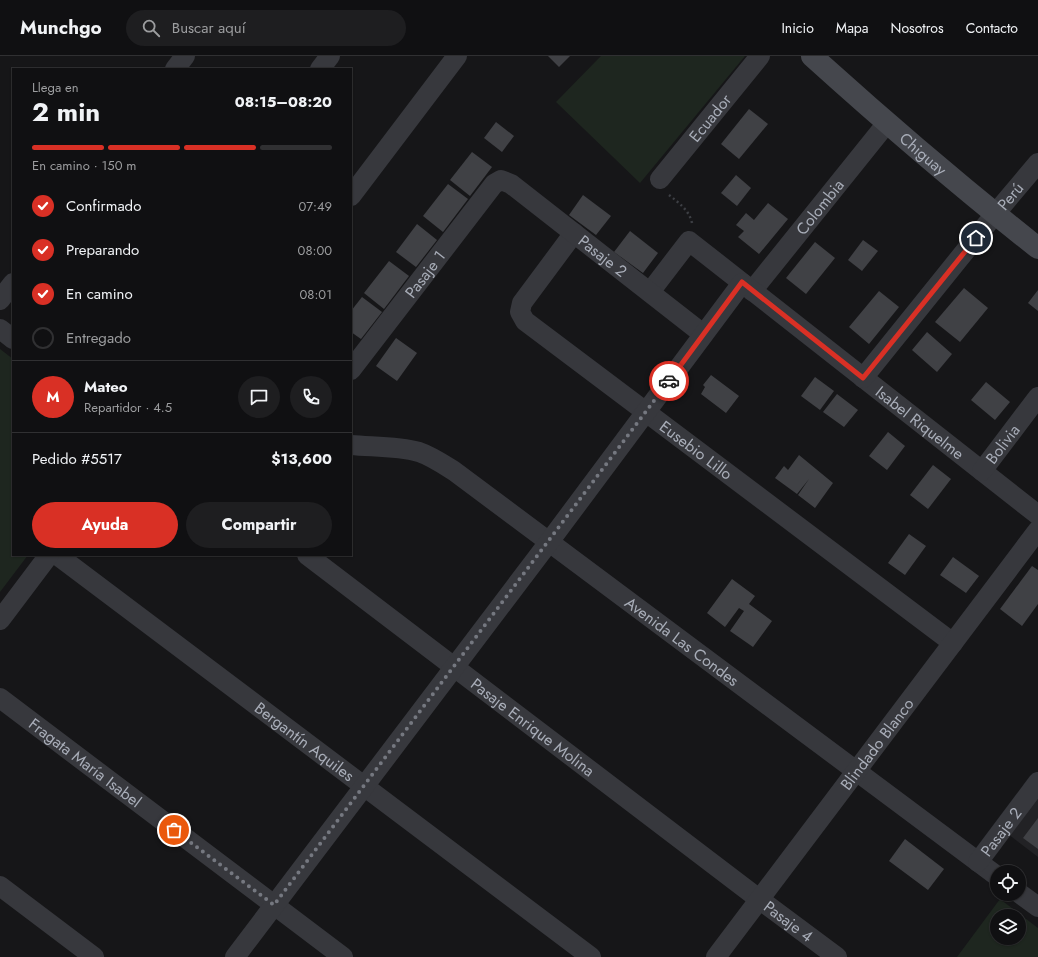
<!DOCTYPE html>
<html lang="es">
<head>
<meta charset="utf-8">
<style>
  :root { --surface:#101012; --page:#1e1e20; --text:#f1f3f6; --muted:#9c9d9f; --line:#303032; --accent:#d93025 }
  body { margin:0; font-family:Jost,sans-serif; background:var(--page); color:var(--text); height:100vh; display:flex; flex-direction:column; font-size:15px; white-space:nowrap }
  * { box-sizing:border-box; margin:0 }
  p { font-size:13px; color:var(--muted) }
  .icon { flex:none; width:22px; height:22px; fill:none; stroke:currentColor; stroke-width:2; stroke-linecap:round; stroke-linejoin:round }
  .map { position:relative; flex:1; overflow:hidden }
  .side { position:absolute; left:12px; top:12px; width:340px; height:488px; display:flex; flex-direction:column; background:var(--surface); border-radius:0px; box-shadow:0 1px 3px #0004,0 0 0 1px var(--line) }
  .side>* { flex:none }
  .tools { position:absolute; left:990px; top:809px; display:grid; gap:8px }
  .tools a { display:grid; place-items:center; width:36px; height:36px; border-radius:50%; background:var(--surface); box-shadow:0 1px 3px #0004,0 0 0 1px var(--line); font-size:20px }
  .pin { position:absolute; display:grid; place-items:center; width:34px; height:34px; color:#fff; margin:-17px; border:2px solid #fff; border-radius:50%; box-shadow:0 1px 4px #0007 }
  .courier { position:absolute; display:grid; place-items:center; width:40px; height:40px; margin:-20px; border:3px solid #d93025; border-radius:50%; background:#fff; color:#222; box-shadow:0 1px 5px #0007 }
  .overview em { font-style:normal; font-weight:700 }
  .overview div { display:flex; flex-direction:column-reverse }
  .overview { display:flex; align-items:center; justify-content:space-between; height:68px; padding:0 20px }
  h1 { font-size:26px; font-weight:700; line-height:30px }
  .bar { display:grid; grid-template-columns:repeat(4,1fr); gap:6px 4px; align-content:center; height:48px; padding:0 20px }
  .bar i { height:5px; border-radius:3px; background:var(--line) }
  .bar .selected { background:var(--accent) }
  .bar p { grid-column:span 4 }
  .line { display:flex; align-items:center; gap:10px; padding:0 20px; border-top:1px solid var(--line) }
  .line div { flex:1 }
  .round { display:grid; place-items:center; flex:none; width:42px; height:42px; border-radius:21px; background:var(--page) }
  ol { padding:0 20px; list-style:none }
  li { display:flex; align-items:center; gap:12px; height:44px }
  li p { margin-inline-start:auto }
  li .icon { padding:4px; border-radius:50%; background:var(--accent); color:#fff; stroke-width:4 }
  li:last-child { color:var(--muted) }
  li i { width:22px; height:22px; border:2px solid var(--line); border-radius:50% }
  .button { display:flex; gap:8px; margin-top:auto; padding:8px 20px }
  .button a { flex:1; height:46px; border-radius:24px; background:var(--accent); color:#fff; font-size:16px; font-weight:700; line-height:46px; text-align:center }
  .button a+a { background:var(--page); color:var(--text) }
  header { display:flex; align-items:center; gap:24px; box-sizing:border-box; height:56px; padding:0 20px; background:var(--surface); border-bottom:1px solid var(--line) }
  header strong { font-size:19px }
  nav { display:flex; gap:22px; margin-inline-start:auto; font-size:14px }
  .search { width:280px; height:36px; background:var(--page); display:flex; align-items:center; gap:10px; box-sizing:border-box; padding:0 14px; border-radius:22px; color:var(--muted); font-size:15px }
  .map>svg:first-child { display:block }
  .built { fill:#222225 }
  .green { fill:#1e261f; fill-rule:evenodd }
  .building { fill:#404145 }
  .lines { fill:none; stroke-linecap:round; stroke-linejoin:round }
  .path { stroke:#3d3f44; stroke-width:2.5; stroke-dasharray:2 3; stroke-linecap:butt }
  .street { stroke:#37383d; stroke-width:20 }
  .secondary { stroke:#45474d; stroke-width:22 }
  .done { stroke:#757880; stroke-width:4; stroke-dasharray:0 7.2 }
  .route { stroke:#d93025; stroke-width:5 }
  .labels { text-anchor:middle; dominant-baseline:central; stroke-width:4; stroke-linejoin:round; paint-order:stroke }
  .street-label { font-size:16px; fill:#a8adb8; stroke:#111113 }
</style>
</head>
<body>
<header>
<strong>Munchgo</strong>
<div class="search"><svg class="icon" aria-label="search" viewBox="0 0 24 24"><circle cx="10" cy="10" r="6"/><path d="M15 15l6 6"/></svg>Buscar aquí</div>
<nav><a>Inicio</a><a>Mapa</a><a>Nosotros</a><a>Contacto</a></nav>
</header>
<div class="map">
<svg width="1038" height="901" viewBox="0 0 1038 901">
  <rect width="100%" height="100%" fill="#161618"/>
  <path class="built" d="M1038 738V801L1008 778Z"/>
  <g class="green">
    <path d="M601 0H745L640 127 556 46Z"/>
    <path d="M0 293 13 303V499H28L0 536Z"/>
    <path d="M1000 843 1038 872V901H957ZM997 860H1019V882H997Z"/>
  </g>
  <g class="building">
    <path d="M548 0H570L559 11Z"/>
    <path d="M749 53 768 68 739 103 721 88Z"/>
    <path d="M496 66 514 80 502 96 484 82Z"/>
    <path d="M472 96 492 111 470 140 450 124Z"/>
    <path d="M736 119 751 132 737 150 721 137Z"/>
    <path d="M448 128 468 143 443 176 423 160Z"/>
    <path d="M583 139 611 160 596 179 569 159Z"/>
    <path d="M768 147 788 163 759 198 738 181 744 175 736 169 746 157 754 164Z"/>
    <path d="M417 168 437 184 416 211 396 196Z"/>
    <path d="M630 175 658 197 643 217 614 196Z"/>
    <path d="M863 184 878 195 862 215 848 204Z"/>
    <path d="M815 186 835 202 806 238 786 222Z"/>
    <path d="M389 205 409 220 384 253 364 237Z"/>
    <path d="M964 232 988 252 960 286 935 266Z"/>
    <path d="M1038 234V255L1028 247Z"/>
    <path d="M879 235 899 251 869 288 849 271Z"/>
    <path d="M362 241 382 256 361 283 351 276V255Z"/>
    <path d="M927 276 952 298 937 316 912 294Z"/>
    <path d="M396 282 417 297 397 325 376 310Z"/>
    <path d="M711 319 739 340 726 357 701 338 705 331 703 329Z"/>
    <path d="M815 321 834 335 820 354 801 340Z"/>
    <path d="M986 326 1010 346 995 364 971 344Z"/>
    <path d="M837 338 858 354 844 371 823 356Z"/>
    <path d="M888 376 905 390 887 414 869 400Z"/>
    <path d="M799 399 833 427 815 452 798 439 809 423 797 438 775 422 784 410 788 414Z"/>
    <path d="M933 409 951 423 928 453 910 439Z"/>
    <path d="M909 478 926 490 905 519 888 507Z"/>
    <path d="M953 501 979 520 966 537 940 519Z"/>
    <path d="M1032 510 1038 514V548L1022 570 1000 553Z"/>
    <path d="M732 523 755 540 749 548 772 565 753 591 730 575 744 555 739 552 725 571 707 557Z"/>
    <path d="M1038 762V793L1023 782Z"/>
    <path d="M905 783 944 813 928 834 889 805Z"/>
  </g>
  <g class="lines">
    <path class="path" d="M669 139C679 147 689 154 692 167"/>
    <g class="street">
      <path d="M175 13 185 0"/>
      <path d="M320 13 330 0"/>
      <path id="s1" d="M660 123 760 0"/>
      <path d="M351 140 457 0"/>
      <path id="s2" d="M574 177 522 247 520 256 525 265 953 587"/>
      <path id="s3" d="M752 235 887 67"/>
      <path id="s4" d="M650 236 689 185 1038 459"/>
      <path d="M0 244 13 227"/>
      <path d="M0 273 13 283"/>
      <path id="s5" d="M351 314 494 128 501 124 511 128 703 278"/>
      <path id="s6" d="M863 322 995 158 1038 107"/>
      <path id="s7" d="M351 389C373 391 397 390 419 396 431 400 443 408 454 415L997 820"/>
      <path id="s8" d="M982 415 1038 341"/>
      <path id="s9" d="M57 499 591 901"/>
      <path id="s10" d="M307 499 759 843 837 901"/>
      <path d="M0 564 49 499"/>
      <path id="s11" d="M0 642 343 901"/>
      <path id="s12" d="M978 806 1038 726"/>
      <path d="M0 830 94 901"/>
      <path d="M1019 837 1038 851"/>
      <path d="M235 901 549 486 742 227"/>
      <path id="s13" d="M716 901 1038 474"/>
    </g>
    <path class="secondary" id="s14" d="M812 0C885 66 961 131 1038 192"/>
  </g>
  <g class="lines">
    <path class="done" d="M174 774 274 849 669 325"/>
    <path class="route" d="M669 325 742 226 863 322 976 182"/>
  </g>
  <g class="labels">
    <g class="street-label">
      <text stroke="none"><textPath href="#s1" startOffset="79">Ecuador</textPath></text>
      <text stroke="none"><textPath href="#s14" startOffset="148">Chiguay</textPath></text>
      <text stroke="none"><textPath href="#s6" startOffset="234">Perú</textPath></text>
      <text stroke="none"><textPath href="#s3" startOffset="108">Colombia</textPath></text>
      <text stroke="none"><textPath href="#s5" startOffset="370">Pasaje 2</textPath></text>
      <text stroke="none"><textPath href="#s5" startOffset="121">Pasaje 1</textPath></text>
      <text stroke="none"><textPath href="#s4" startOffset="358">Isabel Riquelme</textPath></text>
      <text stroke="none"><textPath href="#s8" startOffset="34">Bolivia</textPath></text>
      <text stroke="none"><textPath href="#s2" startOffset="321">Eusebio Lillo</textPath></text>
      <text stroke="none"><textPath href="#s7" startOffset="393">Avenida Las Condes</textPath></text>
      <text stroke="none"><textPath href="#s10" startOffset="284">Pasaje Enrique Molina</textPath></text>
      <text stroke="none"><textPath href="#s9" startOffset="310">Bergantín Aquiles</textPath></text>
      <text stroke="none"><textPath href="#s13" startOffset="267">Blindado Blanco</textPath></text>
      <text stroke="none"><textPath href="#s11" startOffset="107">Fragata María Isabel</textPath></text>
      <text stroke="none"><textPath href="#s12" startOffset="38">Pasaje 2</textPath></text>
      <text stroke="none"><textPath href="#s10" startOffset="605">Pasaje 4</textPath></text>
    </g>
  </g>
</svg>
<div class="tools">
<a><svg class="icon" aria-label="locate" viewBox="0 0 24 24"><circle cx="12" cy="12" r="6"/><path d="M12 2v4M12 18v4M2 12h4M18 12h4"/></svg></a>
<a><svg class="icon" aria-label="layers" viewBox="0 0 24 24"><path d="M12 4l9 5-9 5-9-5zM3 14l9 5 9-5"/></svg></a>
</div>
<div class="pin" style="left:174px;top:774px;background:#ea580c"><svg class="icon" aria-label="bag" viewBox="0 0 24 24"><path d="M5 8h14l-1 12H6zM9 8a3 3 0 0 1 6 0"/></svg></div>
<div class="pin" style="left:976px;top:182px;background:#1f2937"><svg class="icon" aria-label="home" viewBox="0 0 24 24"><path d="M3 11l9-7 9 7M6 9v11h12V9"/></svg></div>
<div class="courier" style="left:669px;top:325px"><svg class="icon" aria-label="car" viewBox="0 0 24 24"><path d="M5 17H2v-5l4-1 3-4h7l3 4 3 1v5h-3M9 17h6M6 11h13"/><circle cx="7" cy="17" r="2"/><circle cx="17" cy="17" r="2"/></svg></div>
<section class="side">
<div class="overview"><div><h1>2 min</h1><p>Llega en</p></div><em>08:15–08:20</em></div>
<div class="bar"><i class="selected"></i><i class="selected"></i><i class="selected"></i><i></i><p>En camino · 150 m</p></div>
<ol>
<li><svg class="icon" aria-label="check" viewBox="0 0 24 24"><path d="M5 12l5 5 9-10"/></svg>Confirmado<p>07:49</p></li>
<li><svg class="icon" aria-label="check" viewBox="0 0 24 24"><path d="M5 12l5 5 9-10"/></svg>Preparando<p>08:00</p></li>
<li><svg class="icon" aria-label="check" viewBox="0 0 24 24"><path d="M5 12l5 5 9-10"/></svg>En camino<p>08:01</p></li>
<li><i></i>Entregado</li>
</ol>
<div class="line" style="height:72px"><b class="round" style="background:var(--accent);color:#fff">M</b><div><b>Mateo</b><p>Repartidor · 4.5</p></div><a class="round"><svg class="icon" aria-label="chat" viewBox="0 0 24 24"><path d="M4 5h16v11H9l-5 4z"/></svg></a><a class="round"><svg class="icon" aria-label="phone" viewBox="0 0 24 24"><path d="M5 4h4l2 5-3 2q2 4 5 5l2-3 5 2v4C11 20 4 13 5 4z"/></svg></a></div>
<div class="line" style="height:52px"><div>Pedido #5517</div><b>$13,600</b></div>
<div class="button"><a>Ayuda</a><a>Compartir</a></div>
</section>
</div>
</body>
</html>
